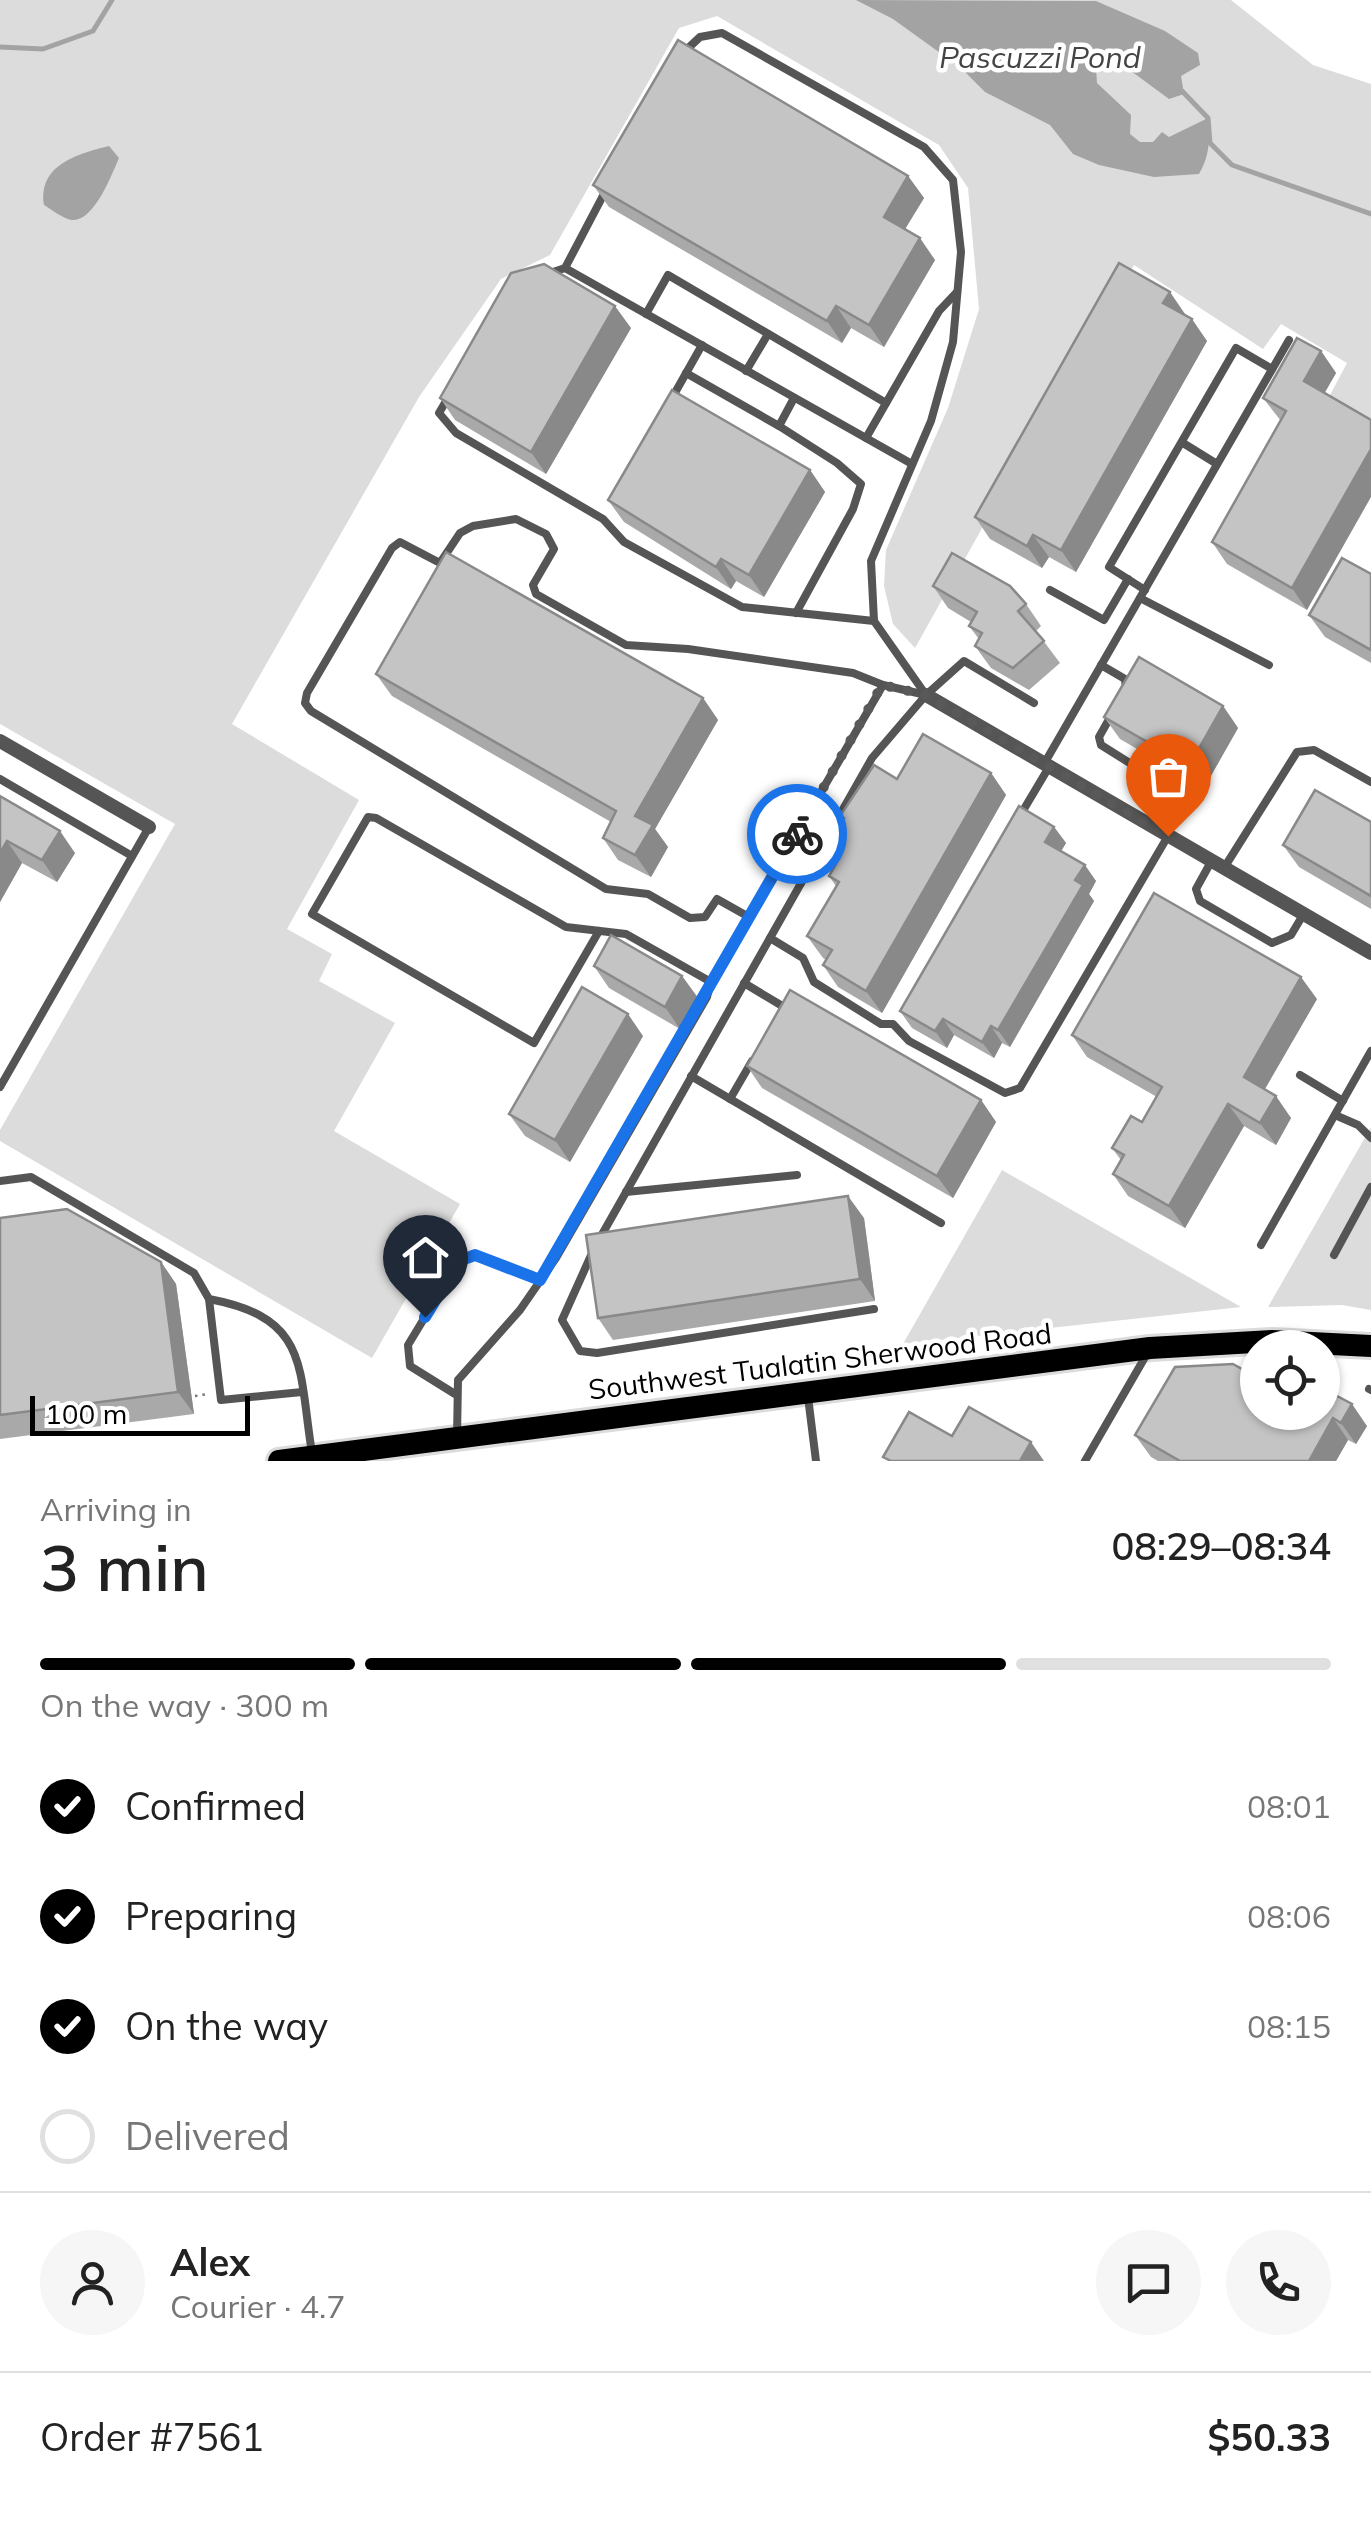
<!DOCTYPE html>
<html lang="en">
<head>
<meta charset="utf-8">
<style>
  :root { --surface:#fff; --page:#f6f6f6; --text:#222; --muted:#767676; --line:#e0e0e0; --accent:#000 }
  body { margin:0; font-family:Mulish,sans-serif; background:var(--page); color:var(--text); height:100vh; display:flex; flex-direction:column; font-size:38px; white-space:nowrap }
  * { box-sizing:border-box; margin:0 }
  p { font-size:32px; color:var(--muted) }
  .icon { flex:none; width:55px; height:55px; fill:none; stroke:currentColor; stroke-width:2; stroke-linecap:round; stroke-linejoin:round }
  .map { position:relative; height:1461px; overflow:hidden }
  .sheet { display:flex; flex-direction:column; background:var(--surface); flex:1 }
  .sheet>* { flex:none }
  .fabs { position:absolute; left:1240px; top:1330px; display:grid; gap:20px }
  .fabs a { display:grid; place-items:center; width:100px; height:100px; border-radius:50%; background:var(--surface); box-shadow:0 2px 8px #0004; font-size:50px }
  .scale { position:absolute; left:30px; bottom:25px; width:220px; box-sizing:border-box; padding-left:10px; border:5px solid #000; border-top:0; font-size:28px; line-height:35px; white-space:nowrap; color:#000; -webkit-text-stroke:8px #fff; paint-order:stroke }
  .pin { position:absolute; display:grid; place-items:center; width:85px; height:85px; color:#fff; margin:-102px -42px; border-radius:50% 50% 50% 0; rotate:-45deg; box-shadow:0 0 10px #0007 }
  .pin .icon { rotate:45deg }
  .courier { position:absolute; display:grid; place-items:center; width:100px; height:100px; margin:-50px; border:8px solid #1a73e8; border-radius:50%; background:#fff; color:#222; box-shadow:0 2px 12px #0007 }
  .overview em { font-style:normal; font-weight:600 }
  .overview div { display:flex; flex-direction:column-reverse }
  .overview { display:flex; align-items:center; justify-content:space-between; height:170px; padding:0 40px }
  h1 { font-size:65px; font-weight:600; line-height:75px }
  .bar { display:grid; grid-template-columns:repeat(4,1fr); gap:15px 10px; align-content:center; height:120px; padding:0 40px }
  .bar i { height:12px; border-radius:8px; background:var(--line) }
  .bar .active { background:var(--accent) }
  .bar p { grid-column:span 4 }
  .line { display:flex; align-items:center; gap:25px; padding:0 40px; border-top:2px solid var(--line) }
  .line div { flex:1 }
  .round { display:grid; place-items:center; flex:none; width:105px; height:105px; border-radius:52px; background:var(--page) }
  ol { padding:0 40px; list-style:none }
  li { display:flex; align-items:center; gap:30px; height:110px }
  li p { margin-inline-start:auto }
  li .icon { padding:10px; border-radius:50%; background:var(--accent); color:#fff; stroke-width:4 }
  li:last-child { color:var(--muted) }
  li i { width:55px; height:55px; border:5px solid var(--line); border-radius:50% }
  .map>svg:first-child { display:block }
  .green { fill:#dcdcdc }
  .water { fill:#a3a3a3 }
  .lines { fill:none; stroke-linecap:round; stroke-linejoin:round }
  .stream { stroke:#a3a3a3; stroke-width:5 }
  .trunk-casing { stroke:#dbdbdb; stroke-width:28 }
  .path { stroke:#777; stroke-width:2.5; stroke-dasharray:2.5 5; stroke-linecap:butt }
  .service { stroke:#555; stroke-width:8 }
  .minor { stroke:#555; stroke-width:14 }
  .trunk { stroke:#000; stroke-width:22 }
  .wall { fill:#a9a9a9 }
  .shaded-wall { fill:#898989 }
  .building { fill:#c4c4c4; stroke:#898989; stroke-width:2.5 }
  .done { stroke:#595959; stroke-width:10; stroke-dasharray:0 18 }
  .route { stroke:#1a73e8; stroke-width:12 }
  .labels { text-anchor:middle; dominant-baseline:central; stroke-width:9; stroke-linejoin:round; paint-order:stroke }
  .street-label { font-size:28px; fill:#000; stroke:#fff }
  .water-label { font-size:30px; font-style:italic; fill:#444; stroke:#fff }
</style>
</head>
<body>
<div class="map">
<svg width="1371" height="1461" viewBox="0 0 1371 1461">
  <rect width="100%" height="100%" fill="#fff"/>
  <g class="green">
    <path d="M0 0H1231L1313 65 1371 84V419L1329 397 1347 363 1281 324 1263 349 1134 265 1074 364 915 648 893 624 884 586 886 550 948 408 979 309 968 188 939 145 717 16 679 28 550 255 501 279 419 397 232 724 359 800 287 929 332 954 319 981 395 1023 334 1131 460 1204 372 1358 0 1141V1130L175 824 0 724Z"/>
    <path d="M1371 1127V1310L1342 1305 1268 1307Z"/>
    <path d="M1002 1170 1241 1307 903 1344Z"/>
  </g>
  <g class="water">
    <path d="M856 0 1096 1 1165 31 1198 53 1200 65 1181 76 1184 94 1169 99 1112 57 1103 59 1096 69 1097 83 1131 115 1130 134 1140 142H1153L1162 132 1169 137 1208 118C1210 139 1210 155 1199 174L1154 177 1099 165 1073 154 1050 125 985 92 961 68 893 19Z"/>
    <path d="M109 146 119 158C112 174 94 222 72 220 63 219 51 209 44 205 38 165 77 154 109 146Z"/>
  </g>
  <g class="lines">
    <g class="stream">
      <path d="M0 47 43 49 93 31 112 0"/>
      <path d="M1182 91 1208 118 1210 143 1232 165 1371 214"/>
    </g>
    <defs>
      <path id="trunk" d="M279 1461 1150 1348 1272 1341 1371 1346"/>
    </defs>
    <use href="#trunk" class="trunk-casing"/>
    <path class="path" d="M195 1396 208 1394"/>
    <g class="service">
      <path d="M684 52 700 37 722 33 924 147 953 180 961 252 953 342 931 421 871 561 874 621 926 695"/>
      <path d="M565 268 912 464"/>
      <path d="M547 274 565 268 606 190"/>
      <path d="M646 314 668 275 886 403"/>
      <path d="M746 371 768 334"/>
      <path d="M686 373 779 426"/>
      <path d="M449 396 439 413 456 433 603 519 624 542 742 607 874 621"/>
      <path d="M672 398 702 345"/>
      <path d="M794 398 779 426 837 463 861 484 853 509 796 613"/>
      <path d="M866 438 939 311 957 292"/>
      <path d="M1183 443 1217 464"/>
      <path d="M1050 590 1104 620 1128 579"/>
      <path d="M1145 590 1109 567 1236 348 1272 369"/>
      <path d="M1140 598 1269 665"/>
      <path d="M1101 665 1125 679 1126 689"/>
      <path d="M1112 714 1099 737 1101 745 1179 794 1162 832"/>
      <path d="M1044 764 1289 340"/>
      <path d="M0 779 132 856"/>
      <path d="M1021 814 1049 767"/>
      <path d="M1212 860 1196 889 1200 901 1272 943 1291 935 1303 915"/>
      <path d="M1224 868 1297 752 1314 750 1371 782"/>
      <path d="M749 917 717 899 705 917 690 918 648 894 606 889 311 711 305 703 307 693 392 548 400 542 440 563 460 533 473 526 516 519 546 534 554 549 533 585 536 594 626 645 688 649 853 673 883 685"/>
      <path d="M599 931 534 1043 312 914 368 817 376 818 566 927 626 934 711 982 883 685 926 695"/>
      <path d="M770 938 803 958 814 982 881 1024H893L909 1041 1005 1093 1020 1088 1168 836"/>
      <path d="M744 983 784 1007 782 1010"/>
      <path d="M1300 1075 1343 1101"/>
      <path d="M691 1076 941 1223"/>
      <path d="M0 1087 149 827"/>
      <path d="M730 1099 752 1061"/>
      <path d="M1335 1115 1358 1125 1371 1138"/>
      <path d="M0 1181 31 1177 194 1273 209 1299C310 1318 298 1367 312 1453"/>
      <path d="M626 1192 797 1175"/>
      <path d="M600 1238 872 758 926 695 964 661 1034 703"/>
      <path d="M1261 1245 1371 1051"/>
      <path d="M593 1251 562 1320 580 1351 597 1353 874 1309"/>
      <path d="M1334 1255 1371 1187"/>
      <path d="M209 1299 221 1400 302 1392"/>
      <path d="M1369 1389 1371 1390"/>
      <path d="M455 1394 410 1366 408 1345 459 1261 475 1255 541 1281"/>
      <path d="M808 1397 816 1461"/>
      <path d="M457 1436 458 1380 520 1310 556 1258 707 997 711 982"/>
      <path d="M1085 1461 1148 1352"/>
    </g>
    <g class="minor">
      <path d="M926 695 1371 953"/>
      <path d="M0 741 149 827"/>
    </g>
    <use href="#trunk" class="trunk"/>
  </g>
  <g class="wall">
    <path d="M908 176 924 198 905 229 935 260 884 347 851 328 842 343 609 207 593 185Z"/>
    <path d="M1185 314V315L1207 341 1076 572 1049 557 1042 568 990 539 975 517Z"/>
    <path d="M631 328 546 474 455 420 440 398Z"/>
    <path d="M1321 351 1336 373 1324 393 1307 610 1227 564 1212 542 1281 421 1263 398Z"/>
    <path d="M810 470 825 492 764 597 736 581 731 589 624 522 608 500Z"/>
    <path d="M1371 574V663L1325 637 1309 615Z"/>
    <path d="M933 586 1026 604 1041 626 1036 631 1060 663 1029 690 991 668 975 646 979 639 969 626 971 622 948 608Z"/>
    <path d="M376 674 703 698 718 720 655 829 668 847 651 877 618 860 603 838 611 822 392 696Z"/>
    <path d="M1223 706 1238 728 1204 788 1120 739 1104 717Z"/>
    <path d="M991 773 1006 795 882 1013 838 987 823 965 826 960 823 958 807 936 836 886 829 876 832 870 822 856 843 820 840 816 897 779Z"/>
    <path d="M0 796 75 853 57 882 22 863 0 902Z"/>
    <path d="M1371 822V909L1299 867 1283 845Z"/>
    <path d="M1054 827 1066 843 1061 851 1096 881 1089 894 1094 901 1010 1047 1002 1043 994 1058 954 1035 947 1048 912 1028 900 1011Z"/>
    <path d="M594 966 682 976 698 998 680 1029 609 988Z"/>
    <path d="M1317 999 1265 1089 1291 1118 1276 1145 1244 1126 1185 1228 1128 1196 1113 1174 1121 1160 1112 1148 1142 1122 1157 1097 1087 1057 1072 1035Z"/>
    <path d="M643 1036 570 1162 525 1136 509 1114Z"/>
    <path d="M747 1066 981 1100 996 1122 953 1198 762 1088Z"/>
    <path d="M0 1218 161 1262 176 1284 194 1414 0 1439Z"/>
    <path d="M864 1218 875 1301 613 1340 598 1318Z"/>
    <path d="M1258 1412H1322L1367 1426 1356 1444 1348 1440 1336 1461H1158L1151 1457 1135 1435Z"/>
  </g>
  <g class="shaded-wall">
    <path d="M908 176 924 198 899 239 884 217Z"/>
    <path d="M920 238 935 260 884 347 869 325Z"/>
    <path d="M1170 292 1185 314 1179 325 1163 303Z"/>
    <path d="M615 306 631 328 546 474 531 452Z"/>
    <path d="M836 306 851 328 842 343 827 321Z"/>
    <path d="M1192 319 1207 341 1076 572 1061 550Z"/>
    <path d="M1321 351 1336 373 1319 403 1304 381Z"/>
    <path d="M1371 449V497L1307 610 1292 588Z"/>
    <path d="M810 470 825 492 764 597 749 575Z"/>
    <path d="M1033 535 1049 557 1042 568 1027 546Z"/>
    <path d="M721 559 736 581 731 589 716 567Z"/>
    <path d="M703 698 718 720 655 829 668 847 651 877 635 855V816Z"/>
    <path d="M1223 706 1238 728 1204 788 1189 766Z"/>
    <path d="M991 773 1006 795 882 1013 866 991Z"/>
    <path d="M1054 827 1066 843 1057 858 1045 842Z"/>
    <path d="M60 831 75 853 57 882 42 860Z"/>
    <path d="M7 841 22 863 0 902V853Z"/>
    <path d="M1085 865 1096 881 1089 894 1094 901 1010 1047 998 1030Z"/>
    <path d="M682 976 698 998 680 1029 665 1007Z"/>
    <path d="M1301 977 1317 999 1259 1099 1244 1077Z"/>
    <path d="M628 1014 643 1036 570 1162 555 1140Z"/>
    <path d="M943 1019 954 1035 947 1048 935 1031Z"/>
    <path d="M991 1026 1002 1043 994 1058 982 1042Z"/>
    <path d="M1276 1096 1291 1118 1276 1145 1260 1123Z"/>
    <path d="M981 1100 996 1122 953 1198 937 1176Z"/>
    <path d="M1228 1104 1244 1126 1185 1228 1169 1206Z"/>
    <path d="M848 1196 864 1218 875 1301 860 1279Z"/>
    <path d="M161 1262 176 1284 194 1414 178 1392Z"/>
    <path d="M1352 1404 1367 1426 1356 1444 1341 1423Z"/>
    <path d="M1333 1418 1348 1440 1336 1461H1309Z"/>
    <path d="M1031 1442 1044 1461H1020Z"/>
  </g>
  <g class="building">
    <path d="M678 40 908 176 884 217 920 238 869 325 836 306 827 321 593 185Z"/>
    <path d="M1119 263 1170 292 1163 303 1192 319 1061 550 1033 535 1027 546 975 517Z"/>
    <path d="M544 264 615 306 531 452 440 398 511 273Z"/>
    <path d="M1297 338 1321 351 1304 381 1371 420V449L1292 588 1212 542 1286 411 1263 398Z"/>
    <path d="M672 390 810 470 749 575 721 559 716 567 608 500Z"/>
    <path d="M446 552 703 698 635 816 653 825 635 855 603 838 616 811 376 674Z"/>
    <path d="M952 553 1010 586 1026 604 1018 611 1044 641 1013 668 975 646 982 633 969 626 977 612 933 586Z"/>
    <path d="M1342 558 1371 574V650L1309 615Z"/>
    <path d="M1139 657 1223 706 1189 766 1104 717Z"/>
    <path d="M923 734 991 773 866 991 823 965 832 950 807 936 839 882 829 876 836 864 822 856 844 818 840 816 874 765 897 779Z"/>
    <path d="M1315 790 1371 822V896L1283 845Z"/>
    <path d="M0 796 60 831 42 860 7 841 0 853Z"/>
    <path d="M1019 806 1054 827 1045 842 1085 865 1075 880 1083 885 998 1030 991 1026 982 1042 943 1019 935 1031 900 1011Z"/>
    <path d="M1154 893 1301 977 1244 1077 1276 1096 1260 1123 1228 1104 1169 1206 1113 1174 1124 1155 1112 1148 1131 1116 1142 1122 1162 1087 1072 1035Z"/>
    <path d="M611 935 682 976 665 1007 594 966Z"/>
    <path d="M582 987 628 1014 555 1140 509 1114Z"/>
    <path d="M790 990 981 1100 937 1176 747 1066Z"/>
    <path d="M848 1196 860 1279 598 1318 586 1235Z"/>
    <path d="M67 1209 161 1262 178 1392 0 1415V1218Z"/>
    <path d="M1233 1364 1258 1378V1412H1322V1388L1352 1404 1341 1423 1333 1418 1309 1461H1180L1135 1435 1175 1367Z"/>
    <path d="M969 1407 1031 1442 1020 1461H891L883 1457 909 1412 952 1436Z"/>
  </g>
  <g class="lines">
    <path class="done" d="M797 834 882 685 926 695 1168 836"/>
    <path class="route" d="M425 1317 459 1261 475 1255 540 1280 797 834"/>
  </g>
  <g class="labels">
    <g class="street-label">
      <text transform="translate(820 1361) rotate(-7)">Southwest Tualatin Sherwood Road</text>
    </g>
    <g class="water-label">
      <text x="1040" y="57">Pascuzzi Pond</text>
    </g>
  </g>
</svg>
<div class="fabs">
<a><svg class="icon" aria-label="locate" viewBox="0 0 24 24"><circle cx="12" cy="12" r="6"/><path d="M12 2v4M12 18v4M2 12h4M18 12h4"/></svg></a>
</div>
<div class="scale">100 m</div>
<div class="pin" style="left:1168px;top:836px;background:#ea580c"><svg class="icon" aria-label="bag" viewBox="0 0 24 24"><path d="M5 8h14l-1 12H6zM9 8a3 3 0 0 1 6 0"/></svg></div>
<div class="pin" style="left:425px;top:1317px;background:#1f2937"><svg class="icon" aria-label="home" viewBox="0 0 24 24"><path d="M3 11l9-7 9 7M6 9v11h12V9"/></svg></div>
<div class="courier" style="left:797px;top:834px"><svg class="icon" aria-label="bike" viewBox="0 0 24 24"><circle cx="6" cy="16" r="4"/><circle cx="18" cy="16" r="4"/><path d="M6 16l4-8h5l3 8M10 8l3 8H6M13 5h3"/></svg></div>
</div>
<section class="sheet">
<div class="overview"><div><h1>3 min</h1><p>Arriving in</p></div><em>08:29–08:34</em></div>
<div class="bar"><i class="active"></i><i class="active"></i><i class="active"></i><i></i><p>On the way · 300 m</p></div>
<ol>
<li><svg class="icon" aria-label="check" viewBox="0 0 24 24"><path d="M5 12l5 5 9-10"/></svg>Confirmed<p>08:01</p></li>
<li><svg class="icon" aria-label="check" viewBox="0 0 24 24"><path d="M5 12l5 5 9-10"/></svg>Preparing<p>08:06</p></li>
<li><svg class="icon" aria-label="check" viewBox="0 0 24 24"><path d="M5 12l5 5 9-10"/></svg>On the way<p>08:15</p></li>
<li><i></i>Delivered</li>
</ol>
<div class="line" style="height:180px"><a class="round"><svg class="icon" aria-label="person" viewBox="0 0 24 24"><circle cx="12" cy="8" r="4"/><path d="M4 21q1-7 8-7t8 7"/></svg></a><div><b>Alex</b><p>Courier · 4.7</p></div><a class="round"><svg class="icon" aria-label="chat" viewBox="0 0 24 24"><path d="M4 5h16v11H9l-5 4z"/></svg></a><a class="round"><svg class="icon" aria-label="phone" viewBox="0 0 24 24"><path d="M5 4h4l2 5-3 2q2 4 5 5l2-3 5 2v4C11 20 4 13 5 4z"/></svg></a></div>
<div class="line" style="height:130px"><div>Order #7561</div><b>$50.33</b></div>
</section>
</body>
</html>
